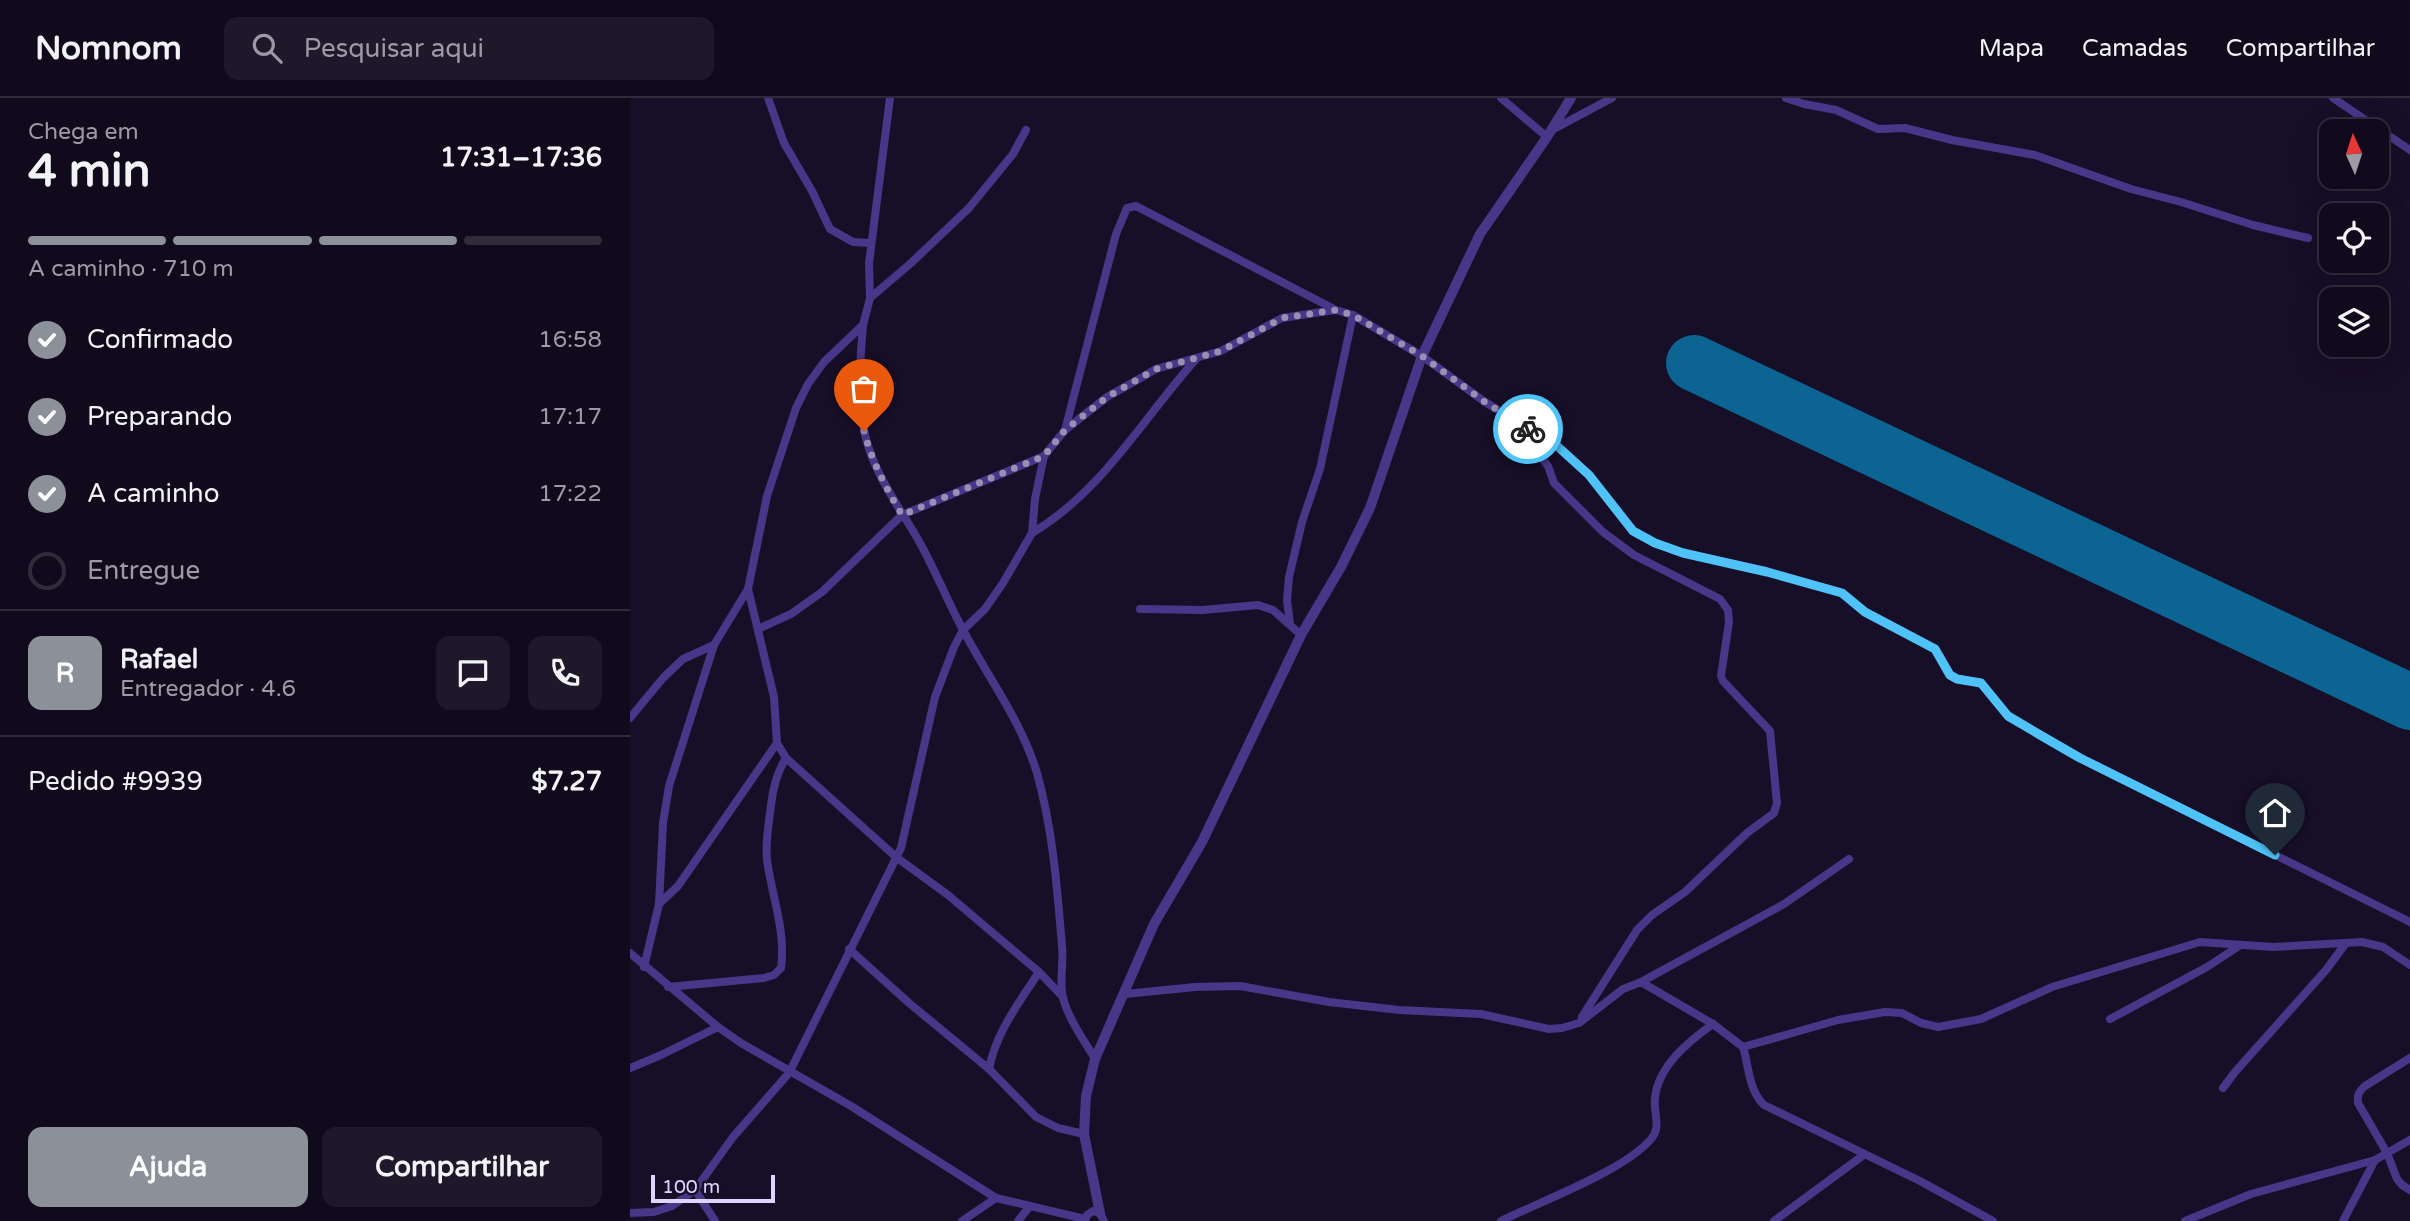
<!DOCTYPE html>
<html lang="pt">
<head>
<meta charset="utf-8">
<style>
  :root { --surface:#110a1d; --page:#1e182a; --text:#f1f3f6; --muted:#9c9aa4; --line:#302b3b; --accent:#8c9099 }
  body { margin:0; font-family:"Varela Round",sans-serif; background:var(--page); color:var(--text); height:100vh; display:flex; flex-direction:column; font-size:26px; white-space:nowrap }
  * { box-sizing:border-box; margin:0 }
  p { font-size:23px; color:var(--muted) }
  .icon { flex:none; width:38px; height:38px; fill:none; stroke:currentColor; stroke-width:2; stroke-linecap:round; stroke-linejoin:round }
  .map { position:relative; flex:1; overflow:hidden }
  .panel { display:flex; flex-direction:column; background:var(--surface); width:630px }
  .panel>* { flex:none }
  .needle { width:46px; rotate:357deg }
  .fabs { position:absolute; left:1689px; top:21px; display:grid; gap:14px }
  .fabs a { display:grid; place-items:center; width:70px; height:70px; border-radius:14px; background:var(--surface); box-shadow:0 7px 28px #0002,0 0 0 2px var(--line); font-size:35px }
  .scale { position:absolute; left:21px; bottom:18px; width:124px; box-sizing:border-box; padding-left:7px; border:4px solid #e0d4ff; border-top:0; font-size:19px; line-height:24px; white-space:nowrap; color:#e0d4ff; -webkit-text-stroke:5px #170e27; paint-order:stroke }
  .pin { position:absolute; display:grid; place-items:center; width:60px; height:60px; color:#fff; margin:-72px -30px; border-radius:50% 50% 50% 0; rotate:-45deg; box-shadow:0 0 7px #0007 }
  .pin .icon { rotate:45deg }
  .courier { position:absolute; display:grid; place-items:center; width:70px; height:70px; margin:-35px; border:5px solid #4fc3f7; border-radius:50%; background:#fff; color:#222; box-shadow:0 2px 9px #0007 }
  .head em { font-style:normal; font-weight:700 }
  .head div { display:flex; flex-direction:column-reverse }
  .head { display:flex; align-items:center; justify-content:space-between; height:119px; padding:0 28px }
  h1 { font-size:46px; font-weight:700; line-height:52px }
  .bar { display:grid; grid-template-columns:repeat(4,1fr); gap:10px 7px; align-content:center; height:84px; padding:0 28px }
  .bar i { height:9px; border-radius:5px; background:var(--line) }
  .bar .on { background:var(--accent) }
  .bar p { grid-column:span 4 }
  .line { display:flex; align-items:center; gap:18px; padding:0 28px; border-top:2px solid var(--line) }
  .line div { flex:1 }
  .round { display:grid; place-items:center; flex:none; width:74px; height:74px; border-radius:14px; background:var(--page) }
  ol { padding:0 28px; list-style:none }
  li { display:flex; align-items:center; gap:21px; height:77px }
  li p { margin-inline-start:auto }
  li .icon { padding:7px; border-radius:50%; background:var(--accent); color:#fff; stroke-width:4 }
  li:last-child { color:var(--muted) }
  li i { width:38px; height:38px; border:4px solid var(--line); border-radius:50% }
  .primary-button { display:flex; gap:14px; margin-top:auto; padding:14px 28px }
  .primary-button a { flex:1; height:80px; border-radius:14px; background:var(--accent); color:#fff; font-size:28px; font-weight:700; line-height:80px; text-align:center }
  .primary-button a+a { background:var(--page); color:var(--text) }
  header { display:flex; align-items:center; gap:42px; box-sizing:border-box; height:98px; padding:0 35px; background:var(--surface); border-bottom:2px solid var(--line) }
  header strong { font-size:33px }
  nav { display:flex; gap:38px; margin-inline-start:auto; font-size:24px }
  .search { width:490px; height:63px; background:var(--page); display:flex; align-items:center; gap:18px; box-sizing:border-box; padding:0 24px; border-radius:14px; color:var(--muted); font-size:26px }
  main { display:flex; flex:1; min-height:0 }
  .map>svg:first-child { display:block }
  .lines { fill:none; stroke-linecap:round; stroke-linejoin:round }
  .runway { stroke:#0c6493; stroke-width:56 }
  .minor { stroke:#483788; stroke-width:8 }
  .tertiary { stroke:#483788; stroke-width:10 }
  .done { stroke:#9a8fb3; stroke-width:7; stroke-dasharray:0 12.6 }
  .route { stroke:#4fc3f7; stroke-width:9 }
</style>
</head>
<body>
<header>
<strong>Nomnom</strong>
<div class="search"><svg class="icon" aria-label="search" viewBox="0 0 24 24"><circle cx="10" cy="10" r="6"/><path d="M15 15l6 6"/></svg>Pesquisar aqui</div>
<nav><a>Mapa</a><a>Camadas</a><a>Compartilhar</a></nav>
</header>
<main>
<section class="panel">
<div class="head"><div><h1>4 min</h1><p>Chega em</p></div><em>17:31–17:36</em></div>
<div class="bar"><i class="on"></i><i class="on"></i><i class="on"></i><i></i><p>A caminho · 710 m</p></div>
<ol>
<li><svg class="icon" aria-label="check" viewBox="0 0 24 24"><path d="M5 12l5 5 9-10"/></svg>Confirmado<p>16:58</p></li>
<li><svg class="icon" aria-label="check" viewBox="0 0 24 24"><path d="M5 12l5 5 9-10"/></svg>Preparando<p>17:17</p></li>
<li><svg class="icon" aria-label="check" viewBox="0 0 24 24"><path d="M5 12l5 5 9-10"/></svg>A caminho<p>17:22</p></li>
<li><i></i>Entregue</li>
</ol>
<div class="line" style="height:126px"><b class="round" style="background:var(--accent);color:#fff">R</b><div><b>Rafael</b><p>Entregador · 4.6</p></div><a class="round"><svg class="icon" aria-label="chat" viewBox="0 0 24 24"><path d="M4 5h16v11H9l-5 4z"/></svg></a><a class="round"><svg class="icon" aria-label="phone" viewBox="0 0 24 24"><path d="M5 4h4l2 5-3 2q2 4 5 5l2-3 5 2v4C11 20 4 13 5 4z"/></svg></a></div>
<div class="line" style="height:91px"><div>Pedido #9939</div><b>$7.27</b></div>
<div class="primary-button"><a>Ajuda</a><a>Compartilhar</a></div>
</section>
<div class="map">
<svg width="1780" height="1123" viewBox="0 0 1780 1123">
  <rect width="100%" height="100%" fill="#170e27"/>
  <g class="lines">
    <path class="runway" d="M1064 265 1780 604"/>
    <g class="minor">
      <path d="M138 0 154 45 182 93 200 131 223 144 241 145"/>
      <path d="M871 0 917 39"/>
      <path d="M1156 0 1174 6 1206 12 1248 31 1275 30 1322 42 1405 57 1501 91 1551 104 1623 127 1678 140"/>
      <path d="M1703 0 1780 52"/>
      <path d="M922 32 982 0"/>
      <path d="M240 200 239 165 260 0"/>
      <path d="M233 227C230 263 227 296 234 332 242 374 269 408 290 445 305 472 317 502 332 530 357 578 391 622 407 675 423 732 427 789 432 848 434 864 429 884 433 900 439 922 454 942 465 961"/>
      <path d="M894 329 897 340 918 368 924 385 973 434 1004 457 1090 501 1098 512 1099 524 1091 578 1093 583 1140 633 1147 705 1144 715 1117 735 1055 794 1022 817 1007 832 952 919"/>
      <path d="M435 332 486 136 497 110 506 108 706 212 723 217 792 258 855 304 926 347 959 377 1003 433 1025 445 1053 455 1137 473 1212 495 1235 515 1305 551 1319 577 1327 581 1351 585 1378 618 1450 660 1780 824"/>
      <path d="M402 435C473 393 513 320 567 260"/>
      <path d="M118 491 144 599 147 645 156 660 266 759 318 797 409 874 433 899"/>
      <path d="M510 511 573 512 628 507 643 512 671 537"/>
      <path d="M660 526 657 502 659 479 672 424 690 371 723 217"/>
      <path d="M128 531 161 516 192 494 272 417 414 358 435 332 477 299 507 282 526 271 591 253 652 220 705 212"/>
      <path d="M0 620 33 580 53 561 84 547 118 491 137 398 166 310 178 286 194 264 233 227 240 200 280 166 339 110 383 56 396 32"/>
      <path d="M29 806 48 788 147 645"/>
      <path d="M219 851 279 905 359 971 406 1019 428 1030 454 1036"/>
      <path d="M0 855 88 929 111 945 221 1008 366 1100 455 1121"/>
      <path d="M14 869 29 806 33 725 39 688 84 547"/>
      <path d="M1011 884 1154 806 1219 761"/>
      <path d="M38 889 134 880 144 877 151 870C156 832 142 799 137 762 135 743 139 725 141 707 143 690 147 674 156 660"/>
      <path d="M495 896 565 889 610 888 699 904 769 912 851 916 919 931 932 930 949 925 993 891 1011 884 1083 926 1113 949C1119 968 1118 991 1134 1007L1290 1083 1363 1123"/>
      <path d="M1480 921 1577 869 1609 848"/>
      <path d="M1113 949 1208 922 1255 914 1272 915 1291 925 1308 929 1351 921 1422 889 1570 844 1643 849 1732 844 1753 849 1780 867"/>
      <path d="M1780 960 1735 988C1729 993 1727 997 1728 1005L1757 1055 1767 1081 1772 1087 1780 1092"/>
      <path d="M0 970 31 957 88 929"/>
      <path d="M359 971C366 934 389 905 409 874"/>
      <path d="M1593 990 1605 974 1696 872 1716 845"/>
      <path d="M65 1092 85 1123"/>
      <path d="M0 1115 24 1114 42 1108 65 1092 103 1039 159 975 271 750 305 599 324 549 333 532 355 511 373 485 402 435 405 401 414 358"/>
      <path d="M332 1123 366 1100"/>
      <path d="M388 1123 400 1108"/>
      <path d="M455 1123 457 1117 463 1113 470 1115 474 1123"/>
      <path d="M871 1123C911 1103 994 1073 1021 1041 1032 1029 1023 1014 1025 1000 1028 968 1059 943 1083 926"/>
      <path d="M1144 1123 1235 1056"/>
      <path d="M1555 1123 1621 1096 1745 1062 1780 1042"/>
      <path d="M1713 1123 1745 1062"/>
    </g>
    <path class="tertiary" d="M470 1115 454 1036 456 998 465 961 524 826 572 744 671 537 711 469 740 410 792 258 850 136 917 39 941 0"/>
  </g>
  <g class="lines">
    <path class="done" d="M234 333C242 364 256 390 272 417L414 358 435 332 477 299 526 271 591 253 652 220 706 212 723 217 792 258 855 304 898 331"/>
    <path class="route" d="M898 331 926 347 959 377 1003 433 1025 445 1053 455 1137 474 1212 495 1235 514 1305 551 1320 577 1327 581 1351 585 1378 618 1417 641 1450 660 1645 757"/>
  </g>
</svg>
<div class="fabs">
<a><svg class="needle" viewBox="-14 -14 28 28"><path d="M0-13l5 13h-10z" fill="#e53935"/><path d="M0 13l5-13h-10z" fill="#9c9aa4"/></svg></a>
<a><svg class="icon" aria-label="locate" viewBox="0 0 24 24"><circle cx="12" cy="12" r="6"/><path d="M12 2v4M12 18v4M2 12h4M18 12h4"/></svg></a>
<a><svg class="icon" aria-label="layers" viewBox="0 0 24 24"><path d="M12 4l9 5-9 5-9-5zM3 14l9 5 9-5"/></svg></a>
</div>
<div class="scale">100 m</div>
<div class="pin" style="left:234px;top:333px;background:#ea580c"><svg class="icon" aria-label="bag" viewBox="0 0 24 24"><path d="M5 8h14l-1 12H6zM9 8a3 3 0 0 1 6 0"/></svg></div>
<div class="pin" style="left:1645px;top:757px;background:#1f2937"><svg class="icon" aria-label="home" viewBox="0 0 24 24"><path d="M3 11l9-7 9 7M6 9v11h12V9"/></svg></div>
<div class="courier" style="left:898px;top:331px"><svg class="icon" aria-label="bike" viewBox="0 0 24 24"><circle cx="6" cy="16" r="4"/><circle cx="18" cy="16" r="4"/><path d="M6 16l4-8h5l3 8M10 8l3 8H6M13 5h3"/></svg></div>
</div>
</main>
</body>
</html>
